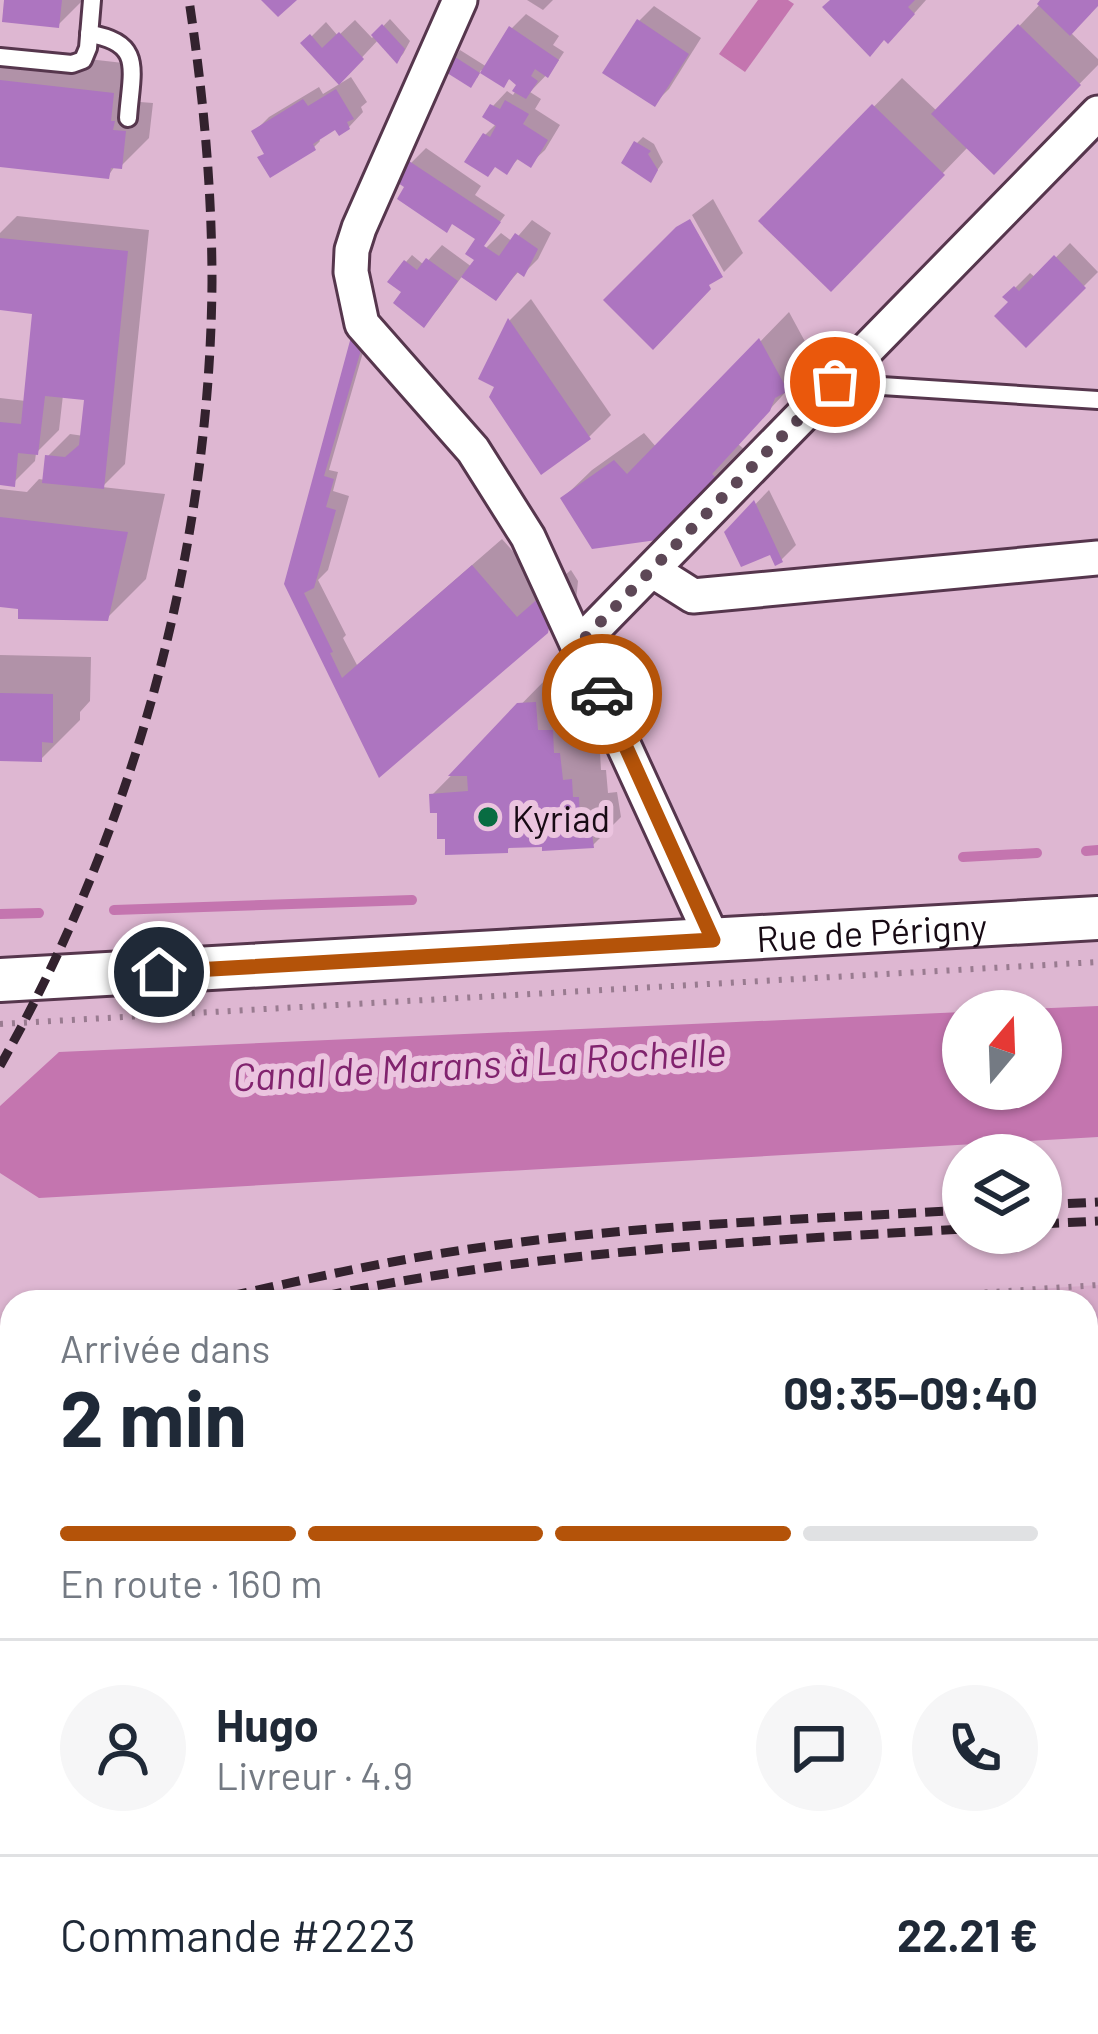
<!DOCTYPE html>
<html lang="fr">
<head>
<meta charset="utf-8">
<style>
  :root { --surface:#fff; --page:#f6f6f7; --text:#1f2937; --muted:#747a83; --line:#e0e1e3; --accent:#b45309 }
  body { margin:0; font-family:Barlow,sans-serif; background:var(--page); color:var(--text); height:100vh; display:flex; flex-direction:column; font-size:45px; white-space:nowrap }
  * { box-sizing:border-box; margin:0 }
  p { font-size:39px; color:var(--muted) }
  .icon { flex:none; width:66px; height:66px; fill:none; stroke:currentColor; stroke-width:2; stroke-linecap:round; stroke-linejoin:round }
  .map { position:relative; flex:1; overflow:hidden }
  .drawer { position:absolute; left:0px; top:1290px; width:1098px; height:744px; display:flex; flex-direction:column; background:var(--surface); border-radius:36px 36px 0 0; box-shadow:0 3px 9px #0004 }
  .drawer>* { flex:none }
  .needle { width:78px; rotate:19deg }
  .buttons { position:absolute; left:942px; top:990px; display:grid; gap:24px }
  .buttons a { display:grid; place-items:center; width:120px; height:120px; border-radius:50%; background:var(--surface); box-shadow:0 3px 9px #0004; font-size:60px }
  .pin { position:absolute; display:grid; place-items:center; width:102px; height:102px; color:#fff; margin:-51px; border:6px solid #fff; border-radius:50%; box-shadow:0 3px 12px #0007 }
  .courier { position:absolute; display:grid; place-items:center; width:120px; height:120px; margin:-60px; border:9px solid #b45309; border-radius:50%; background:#fff; color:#222; box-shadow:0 3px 15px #0007 }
  .headline em { font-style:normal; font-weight:700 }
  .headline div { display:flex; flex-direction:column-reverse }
  .headline { display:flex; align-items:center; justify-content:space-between; height:204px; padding:0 60px }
  h1 { font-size:78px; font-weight:700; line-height:90px }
  .bar { display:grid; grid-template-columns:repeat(4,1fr); gap:18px 12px; align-content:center; height:144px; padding:0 60px }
  .bar i { height:15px; border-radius:9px; background:var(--line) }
  .bar .on { background:var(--accent) }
  .bar p { grid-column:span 4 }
  .line { display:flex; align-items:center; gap:30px; padding:0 60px; border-top:3px solid var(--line) }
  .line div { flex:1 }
  .round { display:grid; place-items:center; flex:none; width:126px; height:126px; border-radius:63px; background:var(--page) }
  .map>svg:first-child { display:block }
  .built { fill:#d7aac9 }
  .water { fill:#c475af }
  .shadow { fill:#0003 }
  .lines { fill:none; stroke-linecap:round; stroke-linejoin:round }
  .stream { stroke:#c475af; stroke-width:10 }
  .building { fill:#ad75c0 }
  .service-casing { stroke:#56364d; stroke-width:22 }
  .minor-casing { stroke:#56364d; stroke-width:39 }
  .tertiary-casing { stroke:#56364d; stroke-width:48 }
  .path { stroke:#997b90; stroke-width:6; stroke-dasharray:3 9; stroke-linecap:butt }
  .service { stroke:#fff; stroke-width:16 }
  .minor { stroke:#fff; stroke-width:33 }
  .tertiary { stroke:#fff; stroke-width:42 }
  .rail { stroke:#33222e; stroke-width:9; stroke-dasharray:18 9; stroke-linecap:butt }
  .done { stroke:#5d4756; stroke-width:12; stroke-dasharray:0 21.6 }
  .route { stroke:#b45309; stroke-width:15 }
  .poi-dot { fill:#086c42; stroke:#ebc4df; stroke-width:4.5 }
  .labels { text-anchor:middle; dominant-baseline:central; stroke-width:12; stroke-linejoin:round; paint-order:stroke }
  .poi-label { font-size:36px; fill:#170a14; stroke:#ebc4df; text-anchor:start }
  .street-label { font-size:36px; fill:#170a14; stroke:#ebc4df }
  .water-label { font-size:39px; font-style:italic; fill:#81236e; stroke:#ebc4df }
</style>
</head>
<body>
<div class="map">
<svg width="1098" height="2034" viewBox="0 0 1098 2034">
  <rect width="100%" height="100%" fill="#deb7d2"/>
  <path class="built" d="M1098 1285V2034H700L693 2022H1086V1302H841Z"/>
  <g class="water">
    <path d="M758 0H788L794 4 745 72 719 54Z"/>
    <path d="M1098 1006V1137L39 1198 0 1173V1106L59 1052 963 1012V1089H1041V1011H982Z"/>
  </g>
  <g class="shadow">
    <path d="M7 0H83L58 25Z"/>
    <path d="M527 0H553L543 10Z"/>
    <path d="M834 0H926L910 18 886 37Z"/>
    <path d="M1044 0H1098L1070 32 1098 59V65L994 171 969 146 859 260 762 221 902 78 938 112Z"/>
    <path d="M654 6 701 38 669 89 654 104 639 21Z"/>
    <path d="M526 14 559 36 553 45 564 52 554 67 530 92 541 99 535 109 560 125 545 150 530 164 520 157 506 171 485 135 497 123 493 106 507 91 513 95 519 86 511 77 503 85 481 70 477 78 447 70 460 50 487 67 512 28Z"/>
    <path d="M390 19 410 41 403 54 397 60 379 39 340 81 305 43 326 22 338 36 355 20 372 38Z"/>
    <path d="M0 49 141 65 138 94H141L140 102 153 103 149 138 121 166H115L108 176 0 164Z"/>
    <path d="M351 77 367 102 361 107 363 112 349 127 336 126 318 137 320 141 314 147 267 152 254 132 269 117 319 87 323 94Z"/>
    <path d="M643 137 654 144 663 162 651 179 637 143Z"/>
    <path d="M426 148 481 186 475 195 505 215 480 249 483 251 501 233 513 242 532 220 551 233 538 259 524 273 520 270 496 297 463 275 438 309 423 324 405 291 406 262 412 255 424 265 442 245 472 267 478 259 479 238 411 163Z"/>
    <path d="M713 199 743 253 724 272 692 215Z"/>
    <path d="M17 216 149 230 125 464 102 487 165 494 146 579 107 618 0 604V489L27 492 39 479 45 480 48 456 70 434 84 436 88 397 63 395 59 430 36 453 35 461 13 483 0 482V398L26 401 36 311 0 307V233Z"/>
    <path d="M1070 243 1098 272 1026 344 1012 301 1007 296 1030 273 1036 278Z"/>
    <path d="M531 299 611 415 589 437 482 377 510 320Z"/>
    <path d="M789 312 815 360 738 444 746 451 663 537 563 498 592 470 644 433 657 448Z"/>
    <path d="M354 339 366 342 329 470 338 472 333 491 349 496 328 570 318 580 346 635 343 638 357 665 502 539 547 590 571 570 578 581 576 601 546 631 380 773 288 583Z"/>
    <path d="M769 490 796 545 781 560 771 551 728 533Z"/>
    <path d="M0 655 91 657 90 701 80 712V720L41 759 0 758Z"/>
    <path d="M564 675 565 703H580L582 726H588L590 752H600L601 770H606L608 793 617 792 621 817 593 845H512L507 850 440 810 432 795 549 676Z"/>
    <path d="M1088 1676 1091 1678 1092 1687 1098 1681V1813L1086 1805Z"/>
    <path d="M1086 1901 1098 1909V2014L1086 2007Z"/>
    <path d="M1035 2022H1042L1060 2033 1023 2034Z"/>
  </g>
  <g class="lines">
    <g class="stream">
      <path d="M1086 851 1098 850"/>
      <path d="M963 857 1037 853"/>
      <path d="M114 910 412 900"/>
      <path d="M0 914 39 913"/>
    </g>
  </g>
  <g class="building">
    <path d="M4 0H62L59 28 2 22Z"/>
    <path d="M261 0H297L278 17Z"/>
    <path d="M830 0H915L908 7 915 14 888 44 884 40 870 57 822 7Z"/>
    <path d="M1040 0H1098V6L1070 36 1037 4Z"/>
    <path d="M637 19 689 54 655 107 602 73Z"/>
    <path d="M382 24 405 49 397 64 371 35Z"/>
    <path d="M1018 24 1081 85 994 175 931 114Z"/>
    <path d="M509 26 559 60 548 78 535 69 531 76 538 81 526 99 512 91 516 85 509 79 504 88 480 73Z"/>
    <path d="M339 32 364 59 339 85 300 43 310 34 322 48Z"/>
    <path d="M452 55 480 73 471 88 444 71Z"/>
    <path d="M0 80 114 93 111 121H115L113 130 126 131 122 169 111 168 109 179 0 167Z"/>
    <path d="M336 89 354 119 347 122 350 129 339 136 335 130 313 144 316 150 270 178 257 157 264 154 251 131 303 99 308 106Z"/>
    <path d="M505 100 529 114 523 124 548 140 531 168 517 159 507 175 495 167 488 177 464 162 483 133 490 137 496 126 482 117 490 104 500 109Z"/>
    <path d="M872 104 945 175 831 292 758 221Z"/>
    <path d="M634 141 651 151 648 154 658 170 651 183 621 163Z"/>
    <path d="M409 161 501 222 484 246 499 256 515 233 538 249 524 277 517 272 496 301 461 277 474 260 465 254 475 239 452 224 447 233 397 199 404 187 395 181Z"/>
    <path d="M690 219 723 277 709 285 711 289 653 350 603 300 676 227Z"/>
    <path d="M0 238 128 251 104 489 42 483 45 455 65 457 79 445 84 400 45 396 38 455 18 453 15 487 0 485V422L21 424 32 314 0 310Z"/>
    <path d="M1054 255 1086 288 1026 348 994 316 1008 302 1002 297 1014 286 1019 291Z"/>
    <path d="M426 258 458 281 424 328 393 303 401 292 387 282 404 260 417 270Z"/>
    <path d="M508 318 591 439 541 475 489 397 494 387 478 379Z"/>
    <path d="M351 337 361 350 324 476 334 479 326 507 336 510 314 588 304 593 333 652 330 653 342 678 472 565 517 617 541 596 552 613 548 633 379 778 284 584Z"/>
    <path d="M759 338 788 391 775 398 770 411 712 474 720 482 664 539 592 549 560 498 614 460 627 474Z"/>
    <path d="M754 500 783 562 775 566 770 555 741 567 724 532Z"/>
    <path d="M0 517 128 532 108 621 18 619V609L0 607Z"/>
    <path d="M0 693 53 694V743L42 742V762L0 761Z"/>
    <path d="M536 702 538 730H553L554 753H560L563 780 572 779 573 797H579L580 820 590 819 594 848 542 851V847L508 848V853L445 855V839H437V813H430L429 794 468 791 467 776H448L517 703Z"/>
    <path d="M1086 1702 1096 1708 1094 1712 1098 1715V1816L1086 1809Z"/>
    <path d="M1098 1914V2018L1086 2010V1935Z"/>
    <path d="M931 2022H967L960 2034H949Z"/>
  </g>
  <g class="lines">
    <defs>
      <g id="service">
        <path d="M89 34C145 42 131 72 128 118"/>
        <path d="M0 57 72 64 83 60 88 48 92 0"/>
        <path d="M835 383 1098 400"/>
      </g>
      <g id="minor">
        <path d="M460 0 359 228 352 250 351 272 362 324 473 450 528 537 713 940"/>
        <path d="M652 570 693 596 1098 558"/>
        <path d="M579 644 1098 113"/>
        <path d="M0 1521 12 1516"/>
        <path d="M633 2022 640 2034"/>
      </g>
      <g id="tertiary">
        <path id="s1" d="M0 980 1098 918"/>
      </g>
    </defs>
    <use href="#service" class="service-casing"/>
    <use href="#minor" class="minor-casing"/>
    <use href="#tertiary" class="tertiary-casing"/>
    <g class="path">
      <path d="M0 1024 1098 962"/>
      <path d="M841 1302 1098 1285"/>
      <path d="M682 2022 688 2034"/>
    </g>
    <use href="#service" class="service"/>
    <use href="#minor" class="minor"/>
    <use href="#tertiary" class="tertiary"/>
    <g class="rail">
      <path d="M0 1066C133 831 210 552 212 282 212 187 203 93 189 0"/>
      <path d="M1041 1205 1098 1202"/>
      <path d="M1041 1224 1098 1221"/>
      <path d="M203 1302C290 1283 375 1263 463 1250 628 1225 796 1220 963 1210"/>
      <path d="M298 1302C515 1252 741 1242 963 1229"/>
      <path d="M0 1365 12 1361"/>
      <path d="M0 1390 12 1386"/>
    </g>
  </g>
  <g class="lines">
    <path class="done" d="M602 694 579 644 835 382"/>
    <path class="route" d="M159 972 713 940 602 694"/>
  </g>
  <circle class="poi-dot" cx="488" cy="817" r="12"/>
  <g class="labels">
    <g class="poi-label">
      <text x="512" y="817">Kyriad</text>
    </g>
    <g class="street-label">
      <text stroke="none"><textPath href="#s1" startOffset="873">Rue de Périgny</textPath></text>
    </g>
    <g class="water-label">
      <text transform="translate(479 1063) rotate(-3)">Canal de Marans à La Rochelle</text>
    </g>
  </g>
</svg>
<div class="buttons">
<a><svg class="needle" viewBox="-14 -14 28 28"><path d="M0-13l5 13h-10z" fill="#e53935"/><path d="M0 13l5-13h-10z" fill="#747a83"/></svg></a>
<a><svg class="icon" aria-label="layers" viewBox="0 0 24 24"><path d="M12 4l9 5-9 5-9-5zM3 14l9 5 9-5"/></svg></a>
</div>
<div class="pin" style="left:835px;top:382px;background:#ea580c"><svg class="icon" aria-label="bag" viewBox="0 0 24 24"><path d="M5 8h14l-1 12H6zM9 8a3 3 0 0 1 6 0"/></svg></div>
<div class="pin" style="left:159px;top:972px;background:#1f2937"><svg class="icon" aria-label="home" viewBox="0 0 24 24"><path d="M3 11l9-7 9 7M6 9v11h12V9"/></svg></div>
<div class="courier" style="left:602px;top:694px"><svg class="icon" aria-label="car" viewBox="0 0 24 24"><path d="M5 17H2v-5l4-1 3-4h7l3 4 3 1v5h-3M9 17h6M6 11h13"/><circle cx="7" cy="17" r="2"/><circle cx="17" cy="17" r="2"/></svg></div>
<section class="drawer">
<div class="headline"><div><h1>2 min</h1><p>Arrivée dans</p></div><em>09:35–09:40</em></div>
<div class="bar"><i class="on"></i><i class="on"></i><i class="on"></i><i></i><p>En route · 160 m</p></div>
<div class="line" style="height:216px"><a class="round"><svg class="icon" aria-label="person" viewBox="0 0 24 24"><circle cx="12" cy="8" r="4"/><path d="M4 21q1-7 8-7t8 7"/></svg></a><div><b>Hugo</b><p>Livreur · 4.9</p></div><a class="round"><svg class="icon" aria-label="chat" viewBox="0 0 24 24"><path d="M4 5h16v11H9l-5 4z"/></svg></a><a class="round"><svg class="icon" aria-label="phone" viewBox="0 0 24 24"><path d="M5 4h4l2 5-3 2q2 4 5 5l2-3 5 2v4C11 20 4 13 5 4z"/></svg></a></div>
<div class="line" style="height:156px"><div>Commande #2223</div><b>22.21 €</b></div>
</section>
</div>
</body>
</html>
